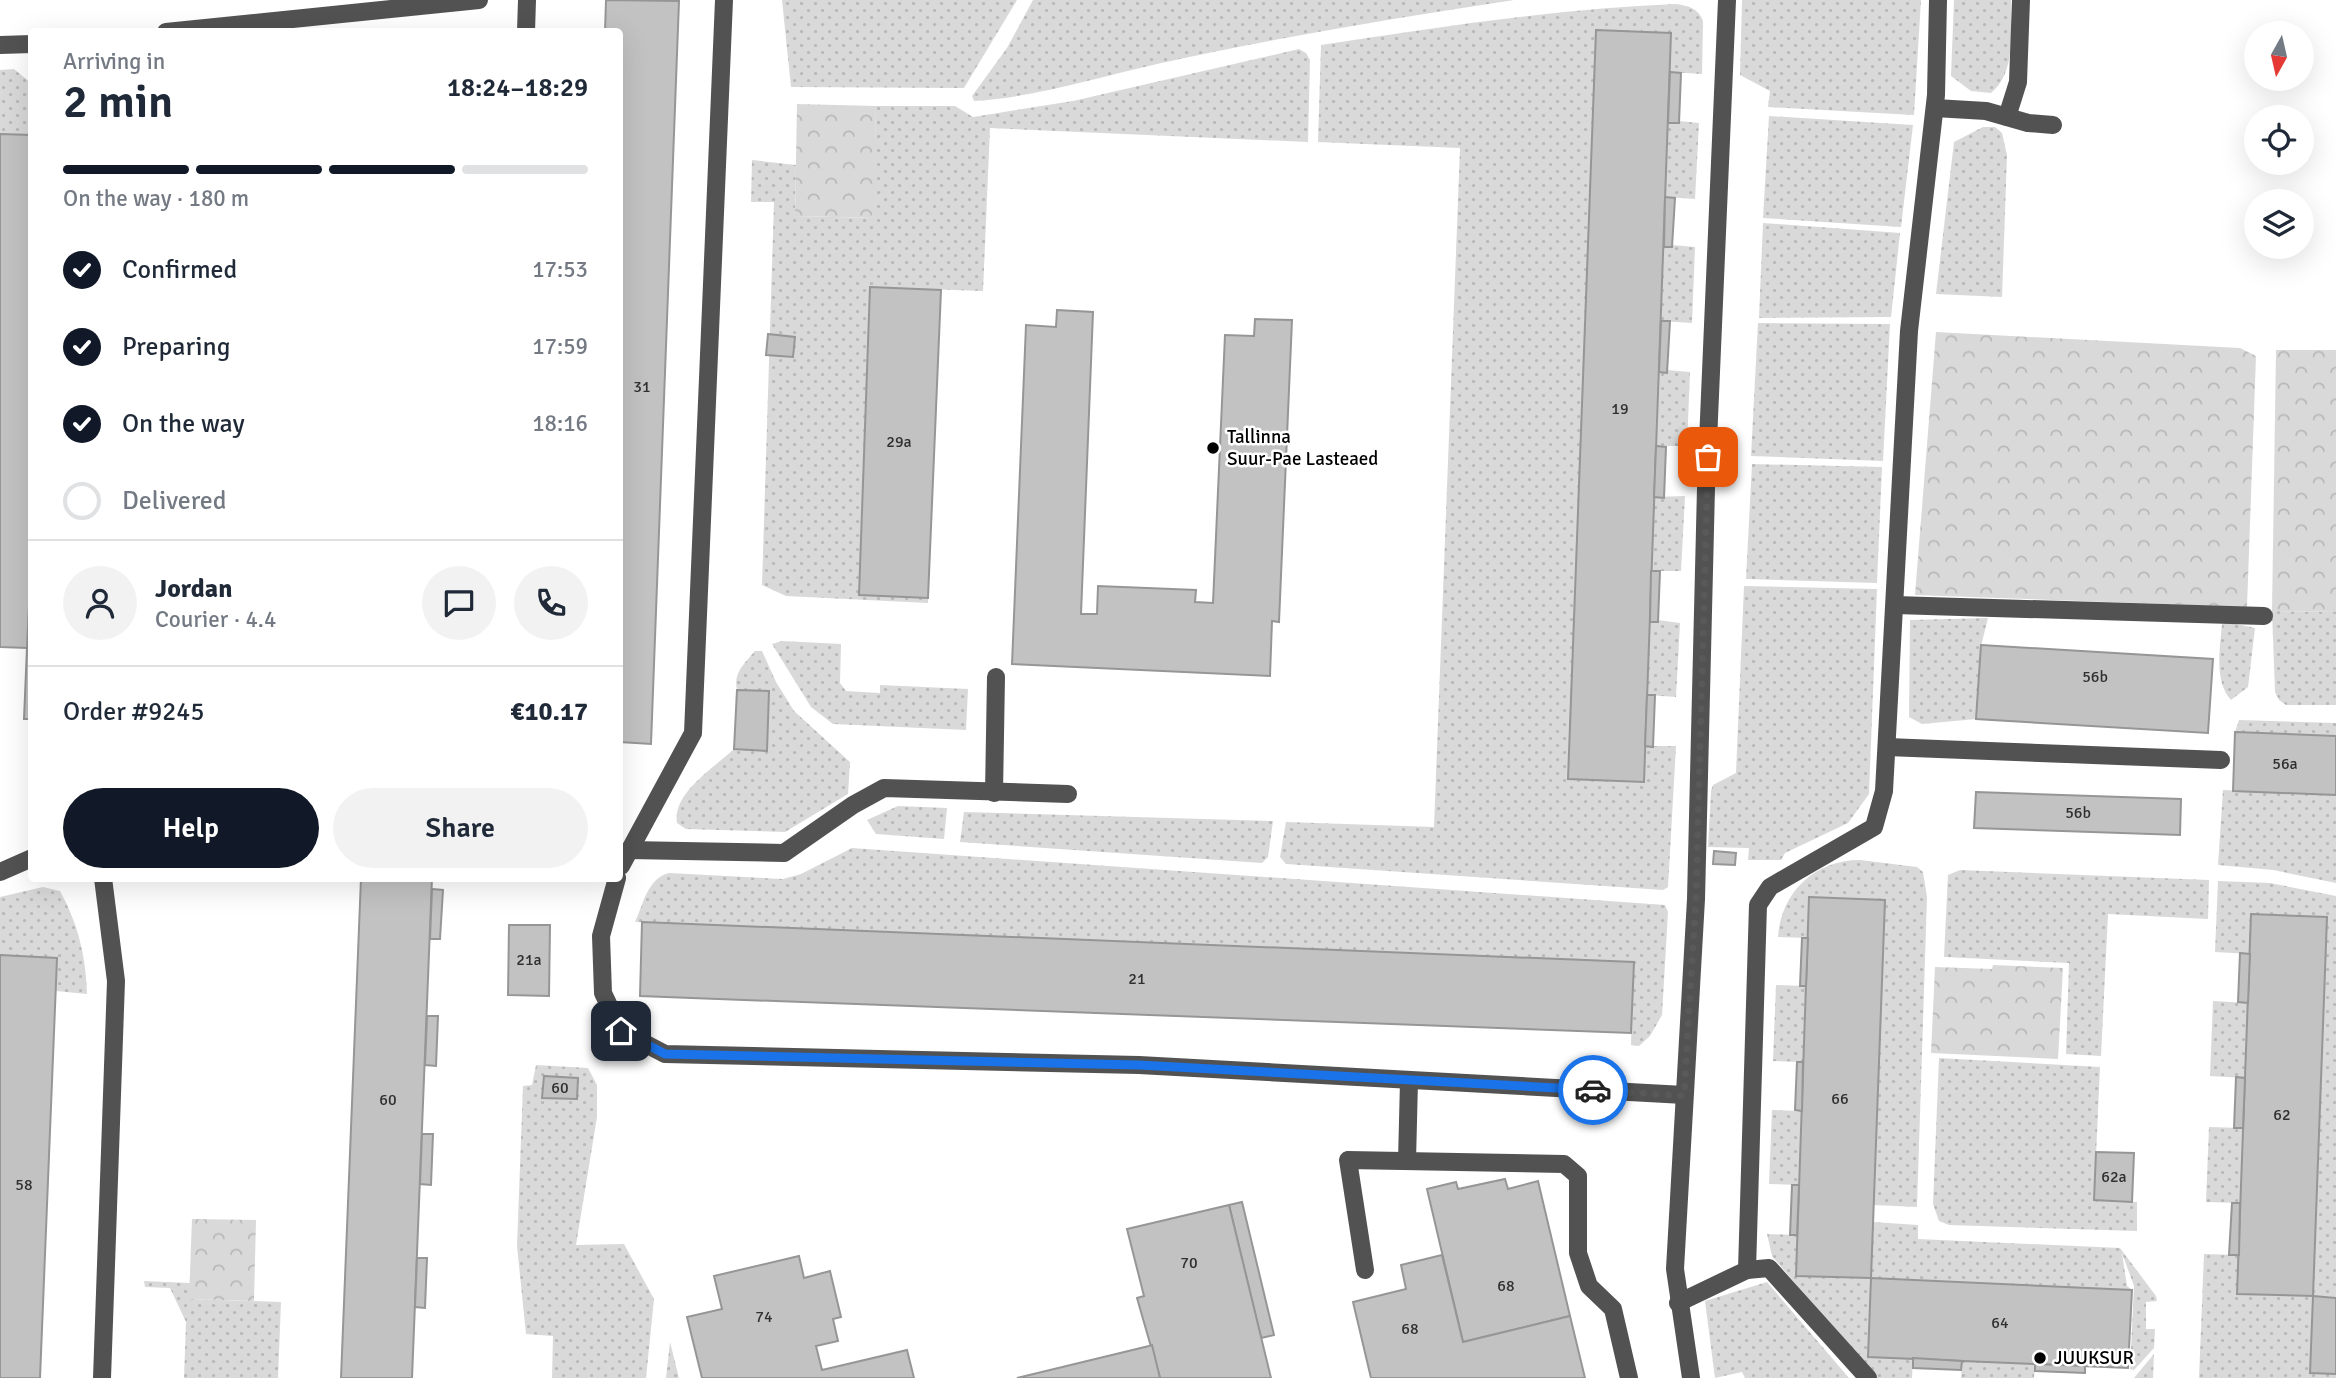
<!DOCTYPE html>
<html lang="en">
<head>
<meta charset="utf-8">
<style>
  :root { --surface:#fff; --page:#f2f2f3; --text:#1f2937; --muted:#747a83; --line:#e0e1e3; --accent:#111827 }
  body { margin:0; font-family:Signika,sans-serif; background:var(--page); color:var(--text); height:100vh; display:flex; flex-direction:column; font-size:26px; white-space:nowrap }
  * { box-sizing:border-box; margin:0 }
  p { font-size:23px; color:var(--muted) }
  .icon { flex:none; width:38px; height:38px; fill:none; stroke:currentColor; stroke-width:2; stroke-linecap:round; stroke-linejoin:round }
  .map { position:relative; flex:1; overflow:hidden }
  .drawer { position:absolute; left:28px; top:28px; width:595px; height:854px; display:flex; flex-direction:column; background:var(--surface); border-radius:7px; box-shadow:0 7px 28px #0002 }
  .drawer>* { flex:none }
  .needle { width:46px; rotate:188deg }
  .controls { position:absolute; left:2244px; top:21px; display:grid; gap:14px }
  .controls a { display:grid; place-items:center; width:70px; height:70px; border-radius:50%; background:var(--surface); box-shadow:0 7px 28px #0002; font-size:35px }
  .pin { position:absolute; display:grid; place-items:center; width:60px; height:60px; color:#fff; margin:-30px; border-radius:14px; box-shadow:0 4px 10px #0006 }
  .courier { position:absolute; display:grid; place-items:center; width:70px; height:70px; margin:-35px; border:5px solid #1a73e8; border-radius:50%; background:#fff; color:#222; box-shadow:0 2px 9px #0007 }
  .headline em { font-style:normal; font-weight:600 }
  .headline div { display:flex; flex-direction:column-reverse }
  .headline { display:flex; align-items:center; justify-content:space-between; height:119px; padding:0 35px }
  h1 { font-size:46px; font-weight:600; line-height:52px }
  .bar { display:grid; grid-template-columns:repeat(4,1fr); gap:10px 7px; align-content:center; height:84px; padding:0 35px }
  .bar i { height:9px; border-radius:5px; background:var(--line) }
  .bar .active { background:var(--accent) }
  .bar p { grid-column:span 4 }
  .line { display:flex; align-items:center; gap:18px; padding:0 35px; border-top:2px solid var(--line) }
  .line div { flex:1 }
  .round { display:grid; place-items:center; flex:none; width:74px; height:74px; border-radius:37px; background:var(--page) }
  ol { padding:0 35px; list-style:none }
  li { display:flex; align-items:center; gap:21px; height:77px }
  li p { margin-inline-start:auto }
  li .icon { padding:7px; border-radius:50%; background:var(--accent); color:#fff; stroke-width:4 }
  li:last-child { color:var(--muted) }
  li i { width:38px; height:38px; border:4px solid var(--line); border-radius:50% }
  .action { display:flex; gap:14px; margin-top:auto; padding:14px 35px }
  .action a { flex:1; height:80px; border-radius:42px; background:var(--accent); color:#fff; font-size:28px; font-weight:600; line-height:80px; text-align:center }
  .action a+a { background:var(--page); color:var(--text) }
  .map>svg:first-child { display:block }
  .grass { fill:url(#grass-dots) }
  .forest { fill:url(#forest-crowns) }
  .building { fill:#c2c2c2; stroke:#969696; stroke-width:2 }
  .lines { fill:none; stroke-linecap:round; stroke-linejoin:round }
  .minor { stroke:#525252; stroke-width:18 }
  .done { stroke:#595959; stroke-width:7; stroke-dasharray:0 12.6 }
  .route { stroke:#1a73e8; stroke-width:9 }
  .poi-dot { fill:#000; stroke:#fff; stroke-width:2.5 }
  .labels { text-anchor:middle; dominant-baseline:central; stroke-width:5; stroke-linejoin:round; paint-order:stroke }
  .number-label { font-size:16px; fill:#303030 }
  .poi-label { font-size:19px; fill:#000; stroke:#fff; text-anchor:start }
</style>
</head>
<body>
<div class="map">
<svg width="2336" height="1378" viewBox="0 0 2336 1378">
  <defs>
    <pattern id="grass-dots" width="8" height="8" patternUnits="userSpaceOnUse" patternTransform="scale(1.75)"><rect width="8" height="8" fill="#d9d9d9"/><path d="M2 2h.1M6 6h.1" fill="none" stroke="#b8b8b8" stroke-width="1.8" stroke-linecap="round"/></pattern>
    <pattern id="forest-crowns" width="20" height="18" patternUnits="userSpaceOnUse" patternTransform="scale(1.75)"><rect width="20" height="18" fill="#d9d9d9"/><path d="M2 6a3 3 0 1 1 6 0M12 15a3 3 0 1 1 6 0" fill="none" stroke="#b8b8b8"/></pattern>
  </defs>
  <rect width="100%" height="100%" fill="#fff"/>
  <g class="grass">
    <path d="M782 0H1017L964 88 791 87Z"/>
    <path d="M1033 0H1514C1394 18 1275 38 1157 64 1095 78 1037 97 974 101L972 96 1007 48Z"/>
    <path d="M1742 0H1921L1914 115 1768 107 1770 91 1740 75Z"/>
    <path d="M1954 0H2011C2010 31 2017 72 1991 93L1971 91 1951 76Z"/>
    <path d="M1676 4C1689 6 1698 8 1703 21L1702 74 1670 72 1671 33 1596 31 1568 779 1643 782 1645 746H1676L1668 887 1663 890 1286 864 1280 857 1286 822 1434 827 1460 148 1318 142 1321 45C1439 27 1556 9 1676 4Z"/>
    <path d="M1299 49 1306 53 1310 60 1308 142 990 128 983 291 870 287 859 594 928 598V603L786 596 762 585 774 202H751L752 160 796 165 795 216 873 218 876 106H955L973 117 1073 101Z"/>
    <path d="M14 69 31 83V135L0 134V70Z"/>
    <path d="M1769 116 1913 125 1901 227 1763 218Z"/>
    <path d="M1679 121 1699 123 1695 199 1665 197 1668 123Z"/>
    <path d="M1983 127H1995L2002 133 2007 155 2002 297 1936 294 1954 142Z"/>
    <path d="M1763 223 1900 233 1891 317 1759 318Z"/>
    <path d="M1672 245 1695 247 1692 323 1661 321 1664 247Z"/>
    <path d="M1758 323 1890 324 1883 461 1751 456Z"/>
    <path d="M1667 370 1690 372 1687 446H1656L1659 372Z"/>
    <path d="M1752 464 1882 467 1877 583 1746 579Z"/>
    <path d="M1685 496 1681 571H1651L1654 497Z"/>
    <path d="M31 539 32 648H27Z"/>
    <path d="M1744 586 1877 589 1869 794 1848 823 1785 853 1781 860H1748L1749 848 1708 847 1711 791 1713 785 1736 773Z"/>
    <path d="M2272 611 2336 612V705H2286L2279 700 2275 692Z"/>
    <path d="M1988 618 1981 646 1976 719 1922 724 1909 717 1910 620Z"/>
    <path d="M1658 620 1680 623 1676 697 1647 695 1650 622Z"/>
    <path d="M2227 622 2255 628 2248 687 2231 700C2214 681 2220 649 2222 624Z"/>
    <path d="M782 641 841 644 840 683 846 691 880 693V685L968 689 966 730 833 724 811 707 772 644Z"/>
    <path d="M755 651H762L776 682 794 711 850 762 848 794 785 832 686 829 677 823C672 793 714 768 734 749L767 750 769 691 737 690C733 673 744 664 755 651Z"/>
    <path d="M2239 720 2336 723V736L2235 732Z"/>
    <path d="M2223 790 2336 795V883L2273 870 2218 865Z"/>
    <path d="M898 806 947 808 944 839 876 834 867 820Z"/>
    <path d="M964 812 1273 821 1268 857 1262 863 960 842Z"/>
    <path d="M852 848 1665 905 1668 912 1662 1015 1650 1036 1639 1046 1631 1045 1633 962 635 922C644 903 647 879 669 873L783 879 801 874Z"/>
    <path d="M1860 860 1917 867 1923 872 1927 897 1917 1207 1874 1205 1885 901 1810 897 1808 938 1778 937C1781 892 1815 860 1860 860Z"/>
    <path d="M1960 870 2209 880 2208 919 2108 914 2101 1056 2066 1054 2069 963 1944 957 1948 875Z"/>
    <path d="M2218 881 2270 883 2336 896V1298L2313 1297 2310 1372 2336 1374V1378H2199L2204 1254 2239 1255 2238 1294 2313 1296 2327 917 2252 914 2250 954 2215 952Z"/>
    <path d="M43 887 60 891C78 924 86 956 87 994L56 991 57 958 0 955V897Z"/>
    <path d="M1776 985 1806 986 1803 1062 1773 1061Z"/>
    <path d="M2213 1001 2248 1003 2245 1078 2210 1076Z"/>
    <path d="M1939 1058 2100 1067 2094 1200 2137 1202V1231L1949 1225 1939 1221 1933 1204Z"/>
    <path d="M536 1065 588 1068 597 1085V1117L576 1245 624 1244 654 1299 646 1378H552L553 1336 526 1334 517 1246 523 1086 532 1085Z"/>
    <path d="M1772 1110 1802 1111 1799 1185 1769 1184Z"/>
    <path d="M2209 1127 2243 1128 2240 1203 2206 1202Z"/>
    <path d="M1873 1222 1918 1225V1239L2120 1248 2156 1296 2157 1301 2146 1302V1329H2155L2154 1348 2134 1370 2130 1369 2134 1286 2122 1253 2127 1286 2132 1290 1872 1278 1913 1358 1912 1378H1876L1772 1256 1767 1234 1797 1235 1796 1276 1871 1278Z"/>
    <path d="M144 1281 190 1283V1299L281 1302 278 1378H184L186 1322 170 1288 145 1287Z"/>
    <path d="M1767 1282 1849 1378H1745L1742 1372 1715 1378 1705 1301Z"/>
    <path d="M670 1342 679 1378H666Z"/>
    <path d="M2154 1354 2153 1378H2134Z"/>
    <path d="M1962 1361 2035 1364 2034 1378H1961Z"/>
  </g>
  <g class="forest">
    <path d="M797 104 876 106 874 218 795 216Z"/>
    <path d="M1936 332 2240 348 2256 356 2247 607 1915 595Z"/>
    <path d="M2276 350H2336V612L2272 611Z"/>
    <path d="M1993 965 2063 968 2058 1059 1931 1053 1935 967 1992 969Z"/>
    <path d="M192 1219 256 1220 254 1301 189 1299Z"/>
  </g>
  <g class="building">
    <path d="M606 0 679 1 651 744 620 742V32H605Z"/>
    <path d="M1596 30 1671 33 1644 782 1568 779Z"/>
    <path d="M1670 72 1681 73 1679 123H1668Z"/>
    <path d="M0 134 32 135V539L27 648 0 647Z"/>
    <path d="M1665 197 1675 198 1672 247H1664Z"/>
    <path d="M870 287 941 290 928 598 859 595Z"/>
    <path d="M1057 310 1093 312 1081 614H1097L1098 586 1196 590 1195 602 1213 603 1225 335 1254 336 1255 319 1292 320 1279 622 1272 621 1270 676 1012 664 1026 325 1056 327Z"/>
    <path d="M1661 321H1670L1667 373 1659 372Z"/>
    <path d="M768 334 795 337 793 357 766 355Z"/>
    <path d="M1656 446 1666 447 1664 498 1654 497Z"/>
    <path d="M1651 571H1660L1658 622H1650Z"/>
    <path d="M1981 645 2213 659 2208 733 1976 719Z"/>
    <path d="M27 648H32V719H24Z"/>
    <path d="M737 690 769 691 767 751 734 749Z"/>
    <path d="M1647 695H1655L1653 747 1645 746Z"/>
    <path d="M2235 732 2336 736V795L2233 791Z"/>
    <path d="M1976 792 2181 799 2180 835 1974 828Z"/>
    <path d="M1714 851 1736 853 1735 865 1713 864Z"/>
    <path d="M361 878H432L412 1378H341Z"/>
    <path d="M432 889 443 890 440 939H430Z"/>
    <path d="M1809 897 1885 900 1871 1278 1796 1276Z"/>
    <path d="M2251 914 2327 917 2313 1296 2237 1294Z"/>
    <path d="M642 922 1634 962 1631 1033 640 996Z"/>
    <path d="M509 925H550L549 996 508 995Z"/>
    <path d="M1802 938H1808L1806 986H1800Z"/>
    <path d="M2240 953 2250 954 2248 1003 2238 1002Z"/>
    <path d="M0 955 57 958 40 1378H0Z"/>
    <path d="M427 1016H438L436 1066 425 1065Z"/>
    <path d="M1797 1062H1803L1802 1111 1795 1110Z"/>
    <path d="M544 1076 578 1078 577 1099 542 1098Z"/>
    <path d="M2236 1077 2245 1078 2243 1128H2234Z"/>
    <path d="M422 1134H433L431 1185 420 1184Z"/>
    <path d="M2096 1152 2134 1153 2132 1202 2094 1200Z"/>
    <path d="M1505 1179 1508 1189 1538 1181 1570 1316 1463 1342 1427 1189 1456 1182 1458 1189Z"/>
    <path d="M1792 1185H1799L1797 1235H1790Z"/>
    <path d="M1242 1202 1274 1335 1261 1338 1229 1205Z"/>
    <path d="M2232 1203H2240L2239 1255H2229Z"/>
    <path d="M1229 1205 1271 1378H1160L1137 1298 1144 1296 1127 1229Z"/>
    <path d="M1442 1255 1463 1342 1570 1316 1585 1378H1371L1353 1302 1406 1289 1401 1265Z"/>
    <path d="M799 1256 804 1278 830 1271 841 1317 833 1319 838 1341 816 1346 822 1370 907 1350 914 1378H702L687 1317 722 1309 714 1276Z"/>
    <path d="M417 1258H427L425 1308 415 1307Z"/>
    <path d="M1871 1278 2132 1290 2128 1368 1868 1357Z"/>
    <path d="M2313 1296 2336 1298V1374L2310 1373Z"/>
    <path d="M1152 1345 1160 1378H1017L1149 1346Z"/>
    <path d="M1913 1358 1962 1361 1961 1370 1913 1368Z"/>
    <path d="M2035 1364 2085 1366V1373L2035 1371Z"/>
  </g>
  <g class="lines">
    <g class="minor">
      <path d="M166 32 479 0"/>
      <path d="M526 32 527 0"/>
      <path d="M0 45 32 44"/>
      <path d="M1935 108 1986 111 2028 123 2053 125"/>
      <path d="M2007 117 2018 82 2021 0"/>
      <path d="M1895 605 2264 616"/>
      <path d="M1887 747 2221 760"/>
      <path d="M994 793 996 677"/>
      <path d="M629 850 784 853 853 805 884 788 1068 794"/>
      <path d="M621 866 693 733 724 0"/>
      <path d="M0 872 32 858"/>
      <path d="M617 878 601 936 603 993 621 1031 665 1054 1139 1065 1684 1095"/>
      <path d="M1407 1161 1409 1081"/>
      <path d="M1365 1270 1348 1160 1564 1164 1578 1176V1253L1589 1286 1613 1309 1629 1378"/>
      <path d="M1747 1270 1769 1268 1868 1378"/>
      <path d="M1678 1303 1747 1270 1758 905 1770 887 1874 827 1884 791 1909 331 1936 95 1938 0"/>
      <path d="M102 1378 116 981 103 878"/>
      <path d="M1691 1378 1675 1269 1696 899 1706 488 1727 0"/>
    </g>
  </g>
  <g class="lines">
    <path class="done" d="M1593 1090 1684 1096 1696 899 1708 457"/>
    <path class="route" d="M621 1031 665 1054 1139 1065 1593 1090"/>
  </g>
  <g class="poi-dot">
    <circle cx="1213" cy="448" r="7"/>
    <circle cx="2040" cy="1358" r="7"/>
  </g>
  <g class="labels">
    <g class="number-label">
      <text x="642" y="387">31</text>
      <text x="1620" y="409">19</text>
      <text x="899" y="442">29a</text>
      <text x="2095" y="677">56b</text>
      <text x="2285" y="764">56a</text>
      <text x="2078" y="813">56b</text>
      <text x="529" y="960">21a</text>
      <text x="1137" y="979">21</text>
      <text x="560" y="1088">60</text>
      <text x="1840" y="1099">66</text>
      <text x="388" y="1100">60</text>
      <text x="2282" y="1115">62</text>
      <text x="2114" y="1177">62a</text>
      <text x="24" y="1185">58</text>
      <text x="1189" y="1263">70</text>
      <text x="1506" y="1286">68</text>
      <text x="764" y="1317">74</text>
      <text x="2000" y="1323">64</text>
      <text x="1410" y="1329">68</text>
    </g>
    <g class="poi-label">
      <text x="1227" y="437">Tallinna<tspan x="1227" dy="22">Suur-Pae Lasteaed</tspan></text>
      <text x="2054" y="1358">JUUKSUR</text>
    </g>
  </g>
</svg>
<div class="controls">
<a><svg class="needle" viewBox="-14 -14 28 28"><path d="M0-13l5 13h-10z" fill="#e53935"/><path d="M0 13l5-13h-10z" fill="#747a83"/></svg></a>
<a><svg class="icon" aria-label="locate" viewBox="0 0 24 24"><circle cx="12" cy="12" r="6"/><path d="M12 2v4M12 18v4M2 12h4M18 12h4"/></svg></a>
<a><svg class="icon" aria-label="layers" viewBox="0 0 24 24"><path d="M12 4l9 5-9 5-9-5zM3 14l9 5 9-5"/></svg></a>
</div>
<div class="pin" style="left:1708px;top:457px;background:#ea580c"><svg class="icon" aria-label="bag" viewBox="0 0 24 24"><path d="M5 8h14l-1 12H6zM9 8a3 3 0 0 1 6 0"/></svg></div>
<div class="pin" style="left:621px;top:1031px;background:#1f2937"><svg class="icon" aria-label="home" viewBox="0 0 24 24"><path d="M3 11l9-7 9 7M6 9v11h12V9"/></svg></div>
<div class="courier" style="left:1593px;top:1090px"><svg class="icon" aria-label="car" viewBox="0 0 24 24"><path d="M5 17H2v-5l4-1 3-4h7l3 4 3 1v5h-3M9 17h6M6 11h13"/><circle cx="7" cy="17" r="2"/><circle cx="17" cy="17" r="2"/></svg></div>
<section class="drawer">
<div class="headline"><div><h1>2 min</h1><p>Arriving in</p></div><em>18:24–18:29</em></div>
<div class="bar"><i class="active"></i><i class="active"></i><i class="active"></i><i></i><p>On the way · 180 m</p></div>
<ol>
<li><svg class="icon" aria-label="check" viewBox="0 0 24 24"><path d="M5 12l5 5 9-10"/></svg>Confirmed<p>17:53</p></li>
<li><svg class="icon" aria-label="check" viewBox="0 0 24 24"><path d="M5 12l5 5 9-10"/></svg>Preparing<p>17:59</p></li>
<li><svg class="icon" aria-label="check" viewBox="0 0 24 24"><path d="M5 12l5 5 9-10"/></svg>On the way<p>18:16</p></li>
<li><i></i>Delivered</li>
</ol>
<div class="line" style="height:126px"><a class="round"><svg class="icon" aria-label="person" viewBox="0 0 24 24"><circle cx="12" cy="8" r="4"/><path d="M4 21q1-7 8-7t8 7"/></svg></a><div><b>Jordan</b><p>Courier · 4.4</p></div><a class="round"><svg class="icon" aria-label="chat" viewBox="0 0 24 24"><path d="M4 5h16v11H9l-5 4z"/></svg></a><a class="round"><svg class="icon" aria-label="phone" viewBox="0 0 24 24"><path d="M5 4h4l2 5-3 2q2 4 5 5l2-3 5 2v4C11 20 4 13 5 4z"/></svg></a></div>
<div class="line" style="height:91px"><div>Order #9245</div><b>€10.17</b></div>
<div class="action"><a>Help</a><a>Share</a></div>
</section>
</div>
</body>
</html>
